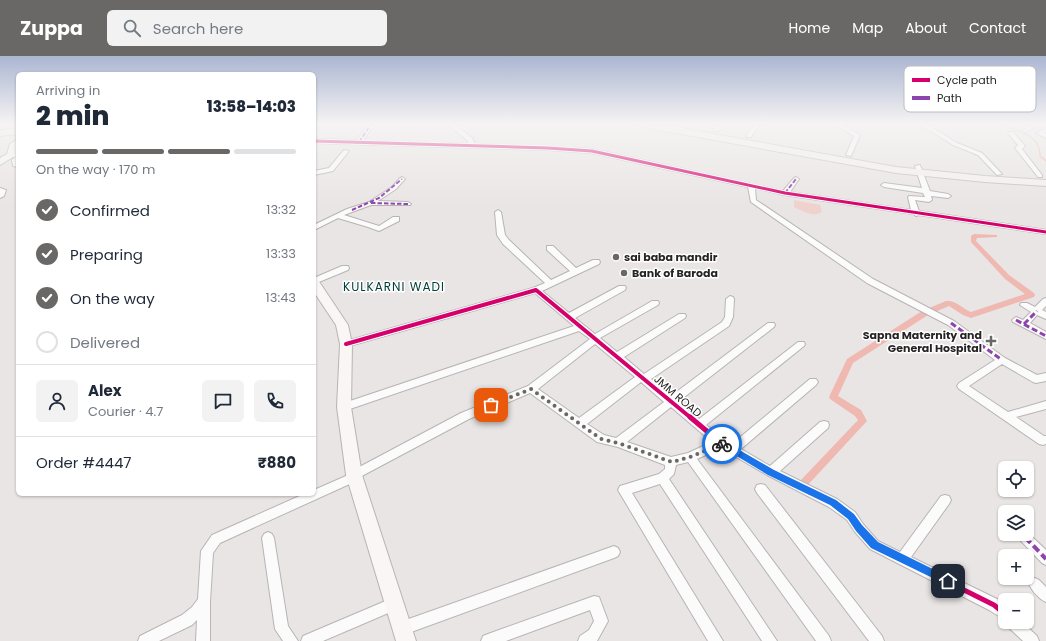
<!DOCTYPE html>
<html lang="en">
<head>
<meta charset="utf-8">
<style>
  :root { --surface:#fff; --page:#f2f2f3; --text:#1f2937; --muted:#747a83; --line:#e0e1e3; --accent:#6a6867 }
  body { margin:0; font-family:Poppins,sans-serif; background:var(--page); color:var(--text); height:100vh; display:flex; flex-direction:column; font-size:15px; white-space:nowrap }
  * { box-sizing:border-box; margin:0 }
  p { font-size:13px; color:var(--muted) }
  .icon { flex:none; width:22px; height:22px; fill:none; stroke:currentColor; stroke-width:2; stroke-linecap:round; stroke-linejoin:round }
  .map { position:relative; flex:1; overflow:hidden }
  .details { position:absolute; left:16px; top:16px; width:300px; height:424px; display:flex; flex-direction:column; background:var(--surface); border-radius:6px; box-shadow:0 1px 3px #0004 }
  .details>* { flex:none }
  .fabs { position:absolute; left:998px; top:405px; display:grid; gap:8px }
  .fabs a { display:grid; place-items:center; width:36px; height:36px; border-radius:6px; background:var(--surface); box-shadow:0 1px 3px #0004; font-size:20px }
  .pin { position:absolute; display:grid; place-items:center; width:34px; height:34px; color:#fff; margin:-17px; border-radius:8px; box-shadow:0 2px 6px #0006 }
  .courier { position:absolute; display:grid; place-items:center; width:40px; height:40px; margin:-20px; border:3px solid #1a73e8; border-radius:50%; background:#fff; color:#222; box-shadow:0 1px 5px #0007 }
  .headline em { font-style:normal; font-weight:800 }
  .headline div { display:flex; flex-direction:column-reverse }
  .headline { display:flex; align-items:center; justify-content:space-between; height:68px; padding:0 20px }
  h1 { font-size:26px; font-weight:800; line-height:30px }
  .bar { display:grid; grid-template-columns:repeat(4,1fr); gap:6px 4px; align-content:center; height:48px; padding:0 20px }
  .bar i { height:5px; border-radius:3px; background:var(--line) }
  .bar .current { background:var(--accent) }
  .bar p { grid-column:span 4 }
  .line { display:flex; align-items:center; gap:10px; padding:0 20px; border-top:1px solid var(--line) }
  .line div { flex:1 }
  .round { display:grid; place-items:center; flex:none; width:42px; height:42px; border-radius:6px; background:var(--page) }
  ol { padding:0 20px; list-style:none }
  li { display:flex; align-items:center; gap:12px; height:44px }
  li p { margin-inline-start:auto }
  li .icon { padding:4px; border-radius:50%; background:var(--accent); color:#fff; stroke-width:4 }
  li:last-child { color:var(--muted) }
  li i { width:22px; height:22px; border:2px solid var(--line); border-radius:50% }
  header { display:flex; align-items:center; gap:24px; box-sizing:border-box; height:56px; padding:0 20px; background:var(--accent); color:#fff }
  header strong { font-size:19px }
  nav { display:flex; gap:22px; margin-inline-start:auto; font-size:14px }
  .search { width:280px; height:36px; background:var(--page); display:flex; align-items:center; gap:10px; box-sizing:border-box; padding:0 14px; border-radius:6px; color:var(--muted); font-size:15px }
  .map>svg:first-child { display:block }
  .green { fill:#f0d2cd }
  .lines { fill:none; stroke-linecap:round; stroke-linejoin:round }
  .stream { stroke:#efb8b1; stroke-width:1.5 }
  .canal { fill:#efb8b1; fill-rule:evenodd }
  .street-casing { stroke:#b7b4b4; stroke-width:2 }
  .secondary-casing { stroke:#b7b4b4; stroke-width:2 }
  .primary-casing { stroke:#c3c1c1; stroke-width:2 }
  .street { fill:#fcfbfb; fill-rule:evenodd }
  .secondary { fill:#f9f6f5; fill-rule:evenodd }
  .primary { fill:#f6f0ef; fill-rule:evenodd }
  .quiet-far2 { stroke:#8e44ad; stroke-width:2; stroke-dasharray:4.5 2; stroke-linecap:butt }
  .quiet-far1 { stroke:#8e44ad; stroke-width:3; stroke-dasharray:6 3; stroke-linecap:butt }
  .quiet { stroke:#8e44ad; stroke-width:4; stroke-dasharray:8 4; stroke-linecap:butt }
  .cycleway-far2-casing { stroke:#fff; stroke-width:5 }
  .cycleway-far1-casing { stroke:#fff; stroke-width:6 }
  .cycleway-casing { stroke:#fff; stroke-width:8 }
  .cycleway-far2 { stroke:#d6006c; stroke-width:3 }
  .cycleway-far1 { stroke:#d6006c; stroke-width:4 }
  .cycleway { stroke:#d6006c; stroke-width:5 }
  .route { fill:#1a73e8 }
  .done { stroke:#6a6867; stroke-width:4; stroke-dasharray:0 7.2 }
  .poi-dot { fill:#6a6867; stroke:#fff; stroke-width:1.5 }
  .labels { text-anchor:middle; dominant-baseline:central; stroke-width:3; stroke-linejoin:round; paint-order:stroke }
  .poi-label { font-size:11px; font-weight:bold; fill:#262424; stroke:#fff; text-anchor:start }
  .street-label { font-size:11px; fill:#262424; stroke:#fff }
  .neighbourhood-label { font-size:12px; letter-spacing:1px; fill:#00403a; stroke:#fff }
  .key { fill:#fff; stroke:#bebdbd; stroke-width:1 }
  .key-label { font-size:11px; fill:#262424 }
</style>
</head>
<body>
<header>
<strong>Zuppa</strong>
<div class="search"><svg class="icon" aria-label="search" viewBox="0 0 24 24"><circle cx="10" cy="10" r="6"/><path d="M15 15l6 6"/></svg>Search here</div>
<nav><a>Home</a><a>Map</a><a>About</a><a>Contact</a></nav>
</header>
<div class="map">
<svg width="1046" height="585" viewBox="0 0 1046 585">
  <rect width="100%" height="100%" fill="#e9e5e4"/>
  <path class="green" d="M794 144 820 149 822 156C812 162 803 155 794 151Z"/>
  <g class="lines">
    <path class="stream" d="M996 67C1013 75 1041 76 1040 100L1046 105"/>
    <path class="canal" d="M974 178 997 179V181L977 182 976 185 1009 219 1034 237 1035 239 1034 241 971 262 963 259 949 250 928 259 853 307 838 340 861 354 867 365 806 431 803 432 800 431 798 428 800 425 858 364 855 360 830 343 829 341 847 303 922 255 946 245C956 244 963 253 971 256L1025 238 1005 223 971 186V180Z"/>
    <defs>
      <g id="street">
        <path d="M369 67H375L363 85 469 88 467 84 446 67H453L472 82 475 88 592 93 783 135 794 122 796 121 799 123 790 136 911 154 908 141 909 140 925 141 923 137 884 131 881 129 884 127 922 132 915 110 920 109 930 135 948 138 951 140 948 142 931 140 932 144 929 146 915 144 919 155 1046 174V178L919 159 916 160 913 158 785 139 755 132 756 144 873 223 954 265 1005 302 1037 319 1046 317V325L1036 327 1033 326 1002 308 969 330 1008 356 1046 345V353L1016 361 1044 380H1046V388L1043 389 1039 388 959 333 957 330 959 327 995 304 948 269 867 227 751 146 748 131 592 97 548 94 314 87V83L357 84Z"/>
        <path d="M722 67H729L718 75H714V73Z"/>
        <path d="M755 67H761L751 81H747L746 80Z"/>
        <path d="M832 67H840L860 79 851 100 846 99 854 80Z"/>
        <path d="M918 67H925L957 87 982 97 1002 118 997 119 978 99 953 89Z"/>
        <path d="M1033 67H1040L1027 76H1023V74Z"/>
        <path d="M1046 72V76L1044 77 1046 78V82L1036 77Z"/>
        <path d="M1009 76H1013L1024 89 1025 90 1022 93 1042 119V121H1038L1016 93 1015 92 1018 89 1008 77Z"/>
        <path d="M344 94 349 95 333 115 314 119V115L329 112Z"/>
        <path d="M18 99V111L13 110 12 104Z"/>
        <path d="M402 121 405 123 396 133 378 145 408 146 411 148 410 149H371L344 159 379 170 393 161H399V165L379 175 368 171 338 162 314 174V169L347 153 369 146 392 131 400 122Z"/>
        <path d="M0 132 6 134 4 140 0 142Z"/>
        <path d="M498 154 501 156 505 179 509 184 551 224 570 215 547 194V190H553L576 212 593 204H599L600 206 599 208 542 235 569 257 619 230H625L626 232 625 234 575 262 595 278 652 245H658L659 247 658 249 600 282 617 296 679 258H685L686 260 685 262 624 301 644 318 722 266 725 261 726 243 730 240 733 241 734 243 733 261 729 270 651 323 671 340 768 267H774L775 269 774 271 678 346 699 363 798 286H804L805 288 804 290 706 369 732 388 810 323H816L818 326 816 329 741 393 770 410 820 366 824 365 828 366 829 369 828 372 780 415 837 443 855 456 863 468 878 485 900 496 941 440 945 439 949 440 951 444 949 448 911 501 999 544 1005 550V564L989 554 870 493 855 476 847 464 829 451 767 419 721 392 697 403 829 580 831 585H816L688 406 676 409 674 418 669 423 777 585H762L660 428 632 437 723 585H708L618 434 620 430 659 418 665 413V409L618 391 597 386 530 337 469 363 358 422 354 426 220 487 213 497 210 546V585H196L197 564 192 569 159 585H138L140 580 182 559 192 551 198 543 201 495 212 479 304 438H314V434L346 420 350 416 461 357 528 330 590 283 579 275 344 355 341 354 339 351 341 348 574 270 535 237 346 291 343 290 342 288 343 286 533 232 545 227 503 188 497 179 495 156ZM595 288 635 321 579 362 538 333ZM641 326 664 346 616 382 604 379 587 368ZM671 351 712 386 688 397 671 401 627 386Z"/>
        <path d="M342 210H348L349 212 348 214 314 228V222Z"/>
        <path d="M1046 242V250L1042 254 1046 256V263L1037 259 1030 267 1046 276V283L1013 266 1012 264 1016 261 1023 264 1031 256 1020 249 1021 247H1027L1035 251 1043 243Z"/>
        <path d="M761 428 765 429 882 580 884 585H869L757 437 755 433 757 429Z"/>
        <path d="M268 476 272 478 274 482 288 570 298 585H283L275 573 262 482 264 478Z"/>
        <path d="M1027 476 1046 494V509L1042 507 1021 485 1019 481 1020 478H1027Z"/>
        <path d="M614 490 618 492 620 496 618 500 614 502 403 579 398 577 396 572 398 567 403 565Z"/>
        <path d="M1035 522 1039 524 1046 531V546C1039 543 1032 535 1029 528L1031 524Z"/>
        <path d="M594 540 599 541 608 565 597 585H578L580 580 589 574 594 565 590 554 506 585H481L483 580 488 578Z"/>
        <path d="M395 541 400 542 401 547 400 552 323 585H301L303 580Z"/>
        <path d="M1006 566H1022L1037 580 1039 585H1023L1008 571Z"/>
      </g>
      <g id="secondary">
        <path d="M18 83 16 96 18 95V101H13L0 109V102L7 98 10 88Z"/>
        <path d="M314 223 318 224 348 269 352 288 351 351 362 419 416 585H396L346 419 337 351 340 288 336 269 314 236Z"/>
      </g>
      <g id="primary">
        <path d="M633 67H653L896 111 985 120 1046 124V130L985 126 896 117 637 70Z"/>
        <path d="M18 72V78L0 80V74Z"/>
      </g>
    </defs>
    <use href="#street" class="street-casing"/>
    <use href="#secondary" class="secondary-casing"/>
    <use href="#primary" class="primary-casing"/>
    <use href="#street" class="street"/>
    <use href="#secondary" class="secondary"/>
    <use href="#primary" class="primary"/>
    <g class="quiet-far2">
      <path d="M359 86 372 67"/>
      <path d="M785 137 796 123"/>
      <path d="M371 147 408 148"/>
      <path d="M352 154 379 142 402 123"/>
    </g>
    <g class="quiet-far1">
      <path d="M1016 264 1046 280"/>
      <path d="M951 267 1002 304"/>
      <path d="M1024 268 1037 255"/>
    </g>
    <path class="quiet" d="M1025 481 1046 503"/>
    <defs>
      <path id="cycleway-far2" d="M314 85 548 92 592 95 785 137 1046 176"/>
      <path id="cycleway-far1" d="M346 288 536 234 691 362"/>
      <path id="cycleway" d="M690 361 721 387 771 416 833 447 851 460 874 489 994 549 1005 558"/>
    </defs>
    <use href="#cycleway-far2" class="cycleway-far2-casing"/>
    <use href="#cycleway-far1" class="cycleway-far1-casing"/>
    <use href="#cycleway" class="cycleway-casing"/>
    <use href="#cycleway-far2" class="cycleway-far2"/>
    <use href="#cycleway-far1" class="cycleway-far1"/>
    <use href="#cycleway" class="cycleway"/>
  </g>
  <linearGradient id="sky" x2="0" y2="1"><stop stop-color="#abb6d2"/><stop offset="0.45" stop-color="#f5f3f3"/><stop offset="1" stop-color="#f5f3f3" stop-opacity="0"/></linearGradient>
  <rect width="1046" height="149" fill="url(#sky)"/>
  <path class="route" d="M722 384 774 414 836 444 854 458 862 469 878 486 951 522 952 525 951 528 948 530 945 528 871 492 856 475 848 463 830 449 768 419 720 390V385Z"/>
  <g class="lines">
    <path class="done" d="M491 349 531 333 601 383 618 387 672 406 690 401 722 388"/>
  </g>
  <g class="poi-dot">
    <circle cx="616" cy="201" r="4"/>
    <circle cx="624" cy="217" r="4"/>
    <path d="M989 279h4v4h4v4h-4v4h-4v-4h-4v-4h4z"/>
  </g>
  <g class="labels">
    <g class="poi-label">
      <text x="624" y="201">sai baba mandir</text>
      <text x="632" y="217">Bank of Baroda</text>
      <text x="982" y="279" text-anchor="end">Sapna Maternity and<tspan x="982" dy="13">General Hospital</tspan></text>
    </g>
    <g class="street-label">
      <text transform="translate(678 340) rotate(40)">JMM ROAD</text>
    </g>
    <g class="neighbourhood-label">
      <text x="394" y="230">KULKARNI WADI</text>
    </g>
  </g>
  <rect x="904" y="10" width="132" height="46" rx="6" class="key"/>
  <rect x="912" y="22" width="18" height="4" fill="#d6006c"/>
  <rect x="912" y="40" width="18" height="4" fill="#8e44ad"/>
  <g class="key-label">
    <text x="937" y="28">Cycle path</text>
    <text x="937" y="46">Path</text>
  </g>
</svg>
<div class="fabs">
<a><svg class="icon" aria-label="locate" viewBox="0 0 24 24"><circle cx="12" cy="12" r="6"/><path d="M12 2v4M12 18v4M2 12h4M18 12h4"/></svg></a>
<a><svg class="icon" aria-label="layers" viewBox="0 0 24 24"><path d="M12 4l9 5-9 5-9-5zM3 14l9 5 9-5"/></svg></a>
<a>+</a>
<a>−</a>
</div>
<div class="pin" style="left:491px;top:349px;background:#ea580c"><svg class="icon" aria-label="bag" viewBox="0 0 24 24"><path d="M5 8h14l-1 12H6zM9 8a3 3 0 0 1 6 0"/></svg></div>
<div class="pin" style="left:948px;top:525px;background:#1f2937"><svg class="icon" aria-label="home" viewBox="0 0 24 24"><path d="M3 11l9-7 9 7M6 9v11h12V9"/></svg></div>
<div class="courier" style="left:722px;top:388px"><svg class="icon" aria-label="bike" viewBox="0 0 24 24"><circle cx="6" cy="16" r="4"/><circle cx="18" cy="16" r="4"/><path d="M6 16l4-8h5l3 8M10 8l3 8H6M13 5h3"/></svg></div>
<section class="details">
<div class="headline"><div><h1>2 min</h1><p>Arriving in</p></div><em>13:58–14:03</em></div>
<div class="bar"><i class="current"></i><i class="current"></i><i class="current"></i><i></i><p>On the way · 170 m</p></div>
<ol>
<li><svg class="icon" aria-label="check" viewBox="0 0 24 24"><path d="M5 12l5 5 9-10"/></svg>Confirmed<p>13:32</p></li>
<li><svg class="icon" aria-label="check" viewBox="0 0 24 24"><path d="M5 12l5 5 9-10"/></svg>Preparing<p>13:33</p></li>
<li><svg class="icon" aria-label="check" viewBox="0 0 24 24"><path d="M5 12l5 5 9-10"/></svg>On the way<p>13:43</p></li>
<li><i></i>Delivered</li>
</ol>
<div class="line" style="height:72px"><a class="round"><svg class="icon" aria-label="person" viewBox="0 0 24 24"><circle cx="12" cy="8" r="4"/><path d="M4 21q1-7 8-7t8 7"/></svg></a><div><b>Alex</b><p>Courier · 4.7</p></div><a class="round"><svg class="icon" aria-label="chat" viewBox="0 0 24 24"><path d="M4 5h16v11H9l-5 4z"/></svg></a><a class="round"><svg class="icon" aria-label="phone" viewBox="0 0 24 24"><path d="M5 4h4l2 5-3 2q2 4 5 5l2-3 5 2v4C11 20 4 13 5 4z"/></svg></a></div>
<div class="line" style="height:52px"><div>Order #4447</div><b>₹880</b></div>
</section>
</div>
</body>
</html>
